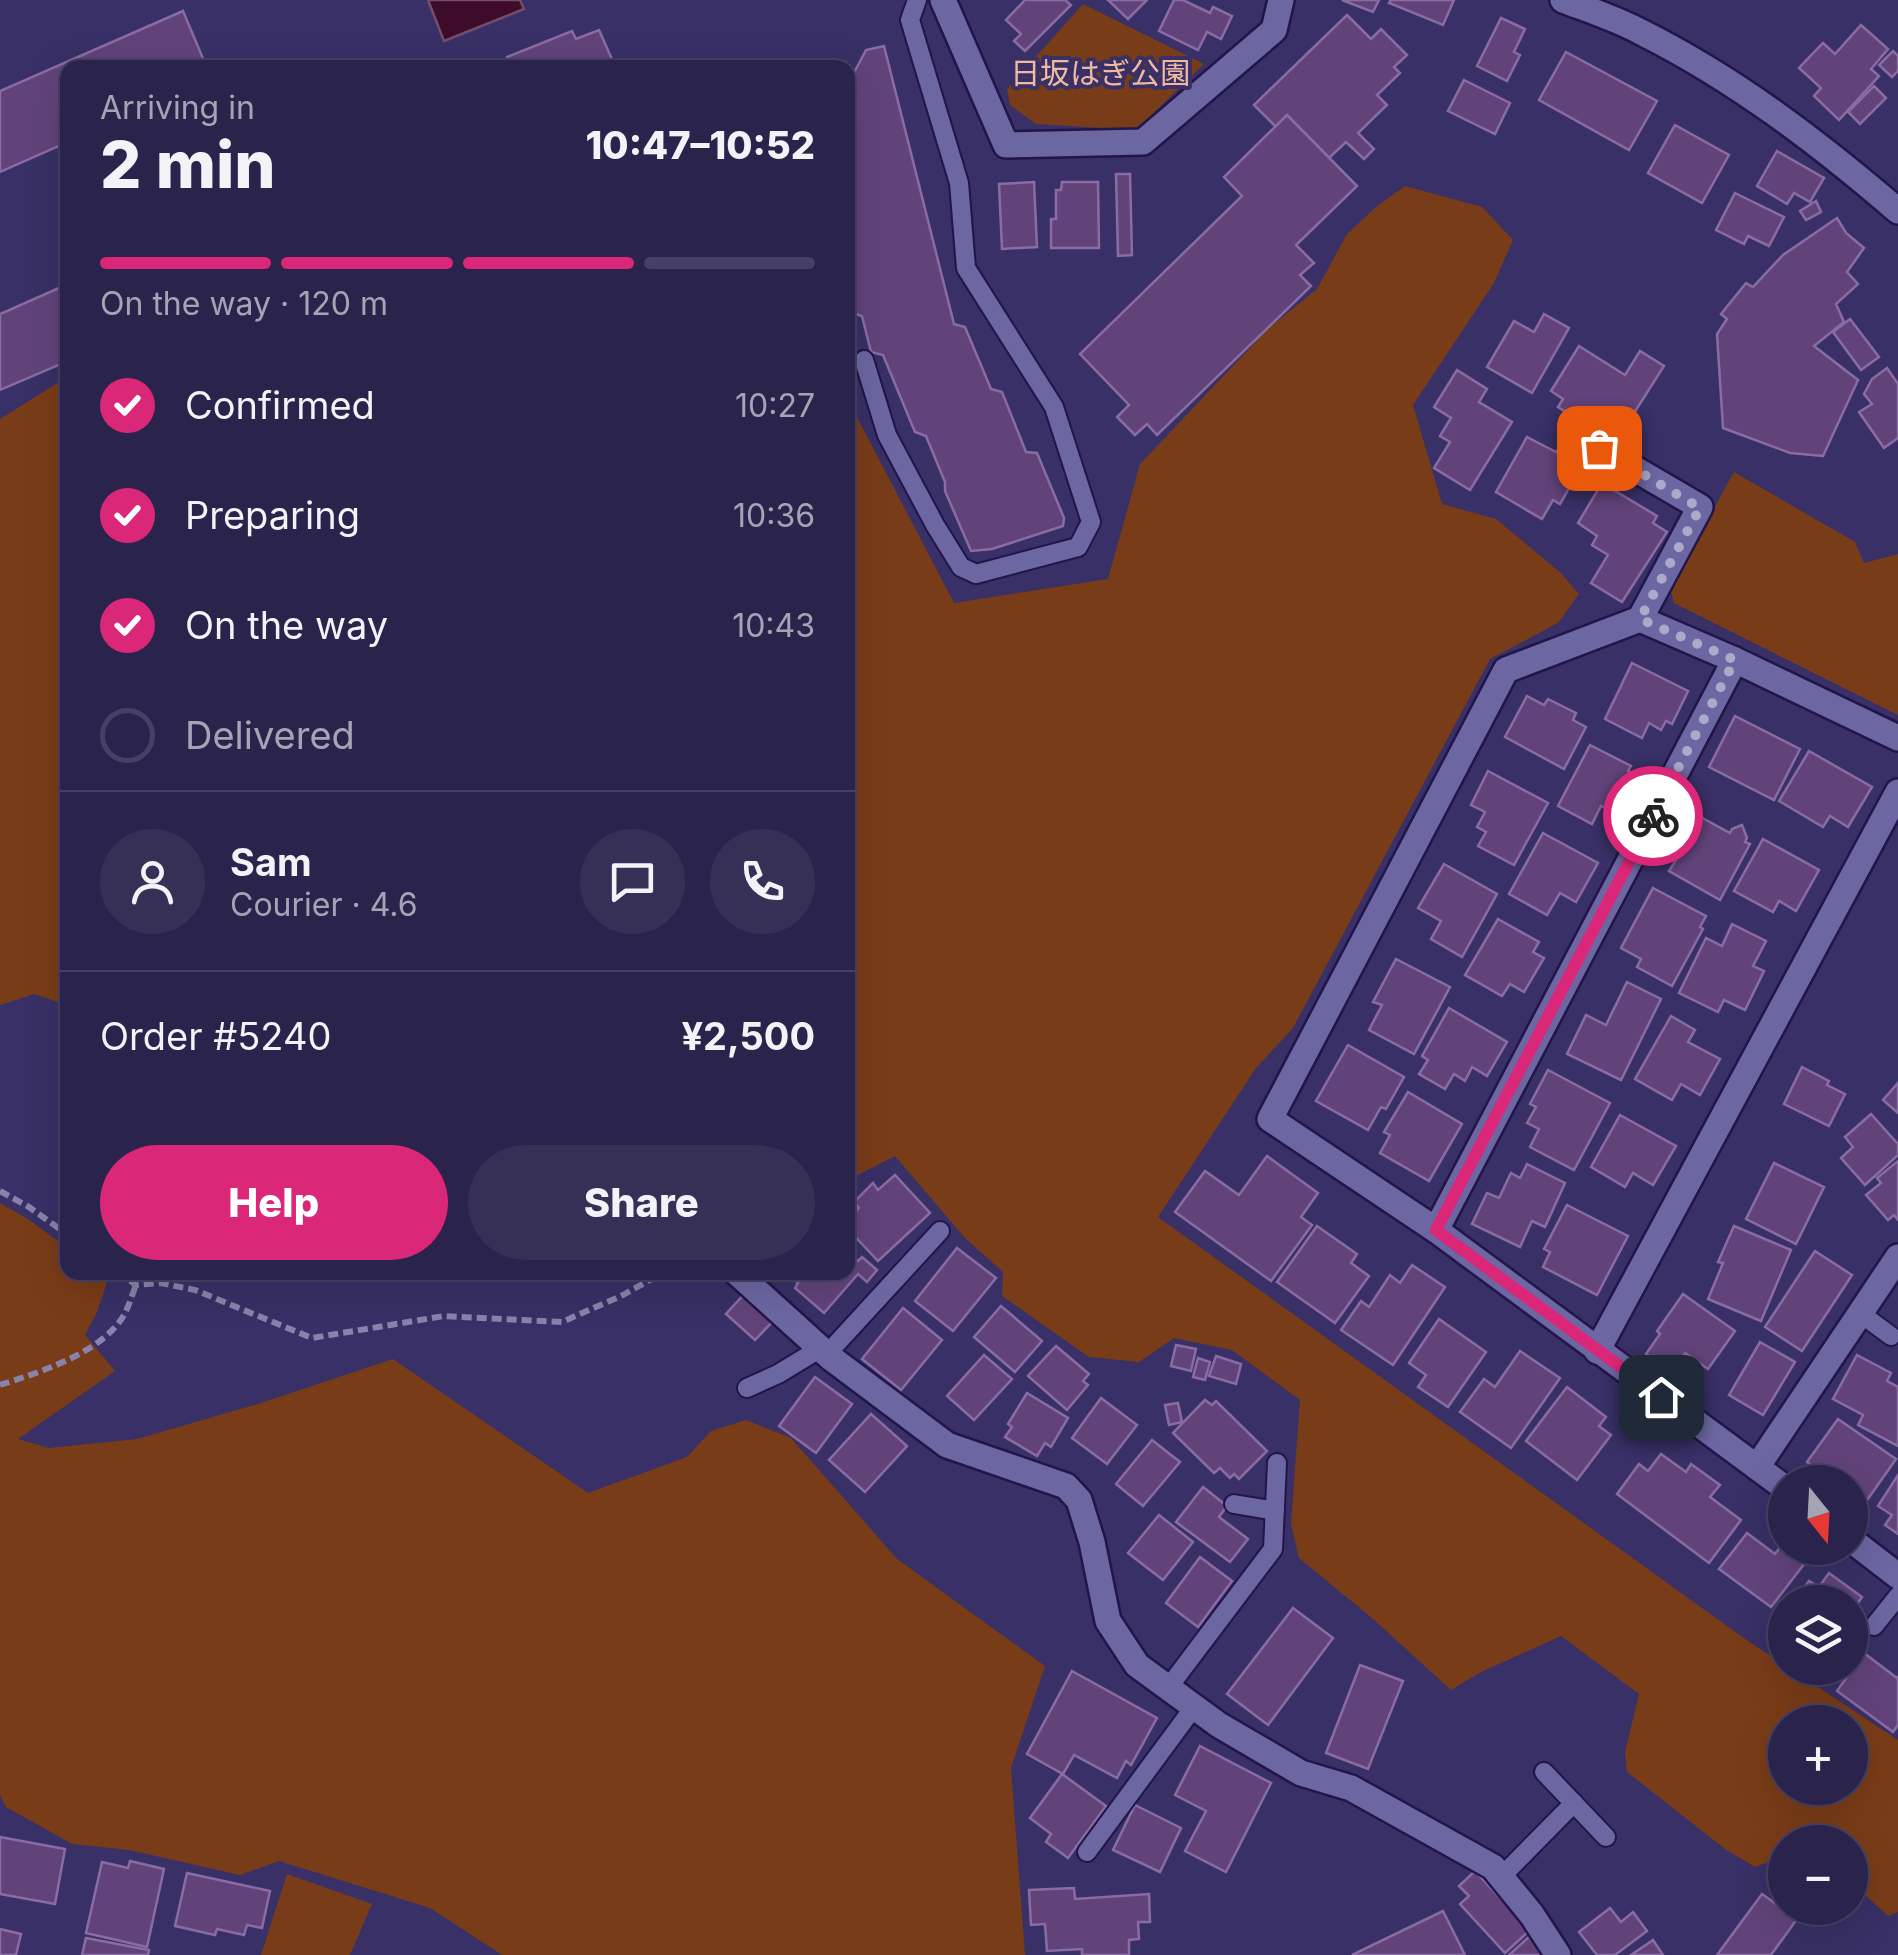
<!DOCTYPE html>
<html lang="en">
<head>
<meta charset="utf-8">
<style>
  :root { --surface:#2a244c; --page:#363056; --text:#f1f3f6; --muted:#a5a4b5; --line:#464164; --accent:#db2777 }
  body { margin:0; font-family:Inter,"Noto Sans JP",sans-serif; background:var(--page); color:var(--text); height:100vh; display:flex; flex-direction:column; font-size:38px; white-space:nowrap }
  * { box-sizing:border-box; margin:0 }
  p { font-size:32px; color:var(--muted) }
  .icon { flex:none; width:55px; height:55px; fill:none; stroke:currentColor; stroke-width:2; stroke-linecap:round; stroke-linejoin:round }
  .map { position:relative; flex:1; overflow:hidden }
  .details { position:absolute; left:60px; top:60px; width:795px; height:1220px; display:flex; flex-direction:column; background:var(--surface); border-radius:20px; box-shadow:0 10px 40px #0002,0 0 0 2px var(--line) }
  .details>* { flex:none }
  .needle { width:65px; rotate:162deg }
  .controls { position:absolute; left:1768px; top:1465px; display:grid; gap:20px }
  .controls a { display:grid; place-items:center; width:100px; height:100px; border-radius:50%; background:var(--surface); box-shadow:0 10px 40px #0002,0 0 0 2px var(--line); font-size:50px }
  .pin { position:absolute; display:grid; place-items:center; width:85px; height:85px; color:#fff; margin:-42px; border-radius:20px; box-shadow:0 5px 15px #0006 }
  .courier { position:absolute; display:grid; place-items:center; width:100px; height:100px; margin:-50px; border:8px solid #db2777; border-radius:50%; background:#fff; color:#222; box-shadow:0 2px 12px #0007 }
  .overview em { font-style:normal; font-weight:800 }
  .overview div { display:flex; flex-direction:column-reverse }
  .overview { display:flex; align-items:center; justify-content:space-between; height:170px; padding:0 40px }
  h1 { font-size:65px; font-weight:800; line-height:75px }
  .bar { display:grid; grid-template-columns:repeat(4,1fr); gap:15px 10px; align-content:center; height:120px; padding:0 40px }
  .bar i { height:12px; border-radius:8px; background:var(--line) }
  .bar .on { background:var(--accent) }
  .bar p { grid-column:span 4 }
  .line { display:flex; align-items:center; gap:25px; padding:0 40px; border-top:2px solid var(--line) }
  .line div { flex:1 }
  .round { display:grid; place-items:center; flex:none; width:105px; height:105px; border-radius:52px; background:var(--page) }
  ol { padding:0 40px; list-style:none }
  li { display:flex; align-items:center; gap:30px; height:110px }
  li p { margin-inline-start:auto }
  li .icon { padding:10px; border-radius:50%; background:var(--accent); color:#fff; stroke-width:4 }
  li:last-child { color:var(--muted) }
  li i { width:55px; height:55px; border:5px solid var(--line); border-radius:50% }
  .button { display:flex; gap:20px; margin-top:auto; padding:20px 40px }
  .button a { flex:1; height:115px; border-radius:60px; background:var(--accent); color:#fff; font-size:40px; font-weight:800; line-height:115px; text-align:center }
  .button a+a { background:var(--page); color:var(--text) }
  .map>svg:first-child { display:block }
  .green { fill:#793c18; fill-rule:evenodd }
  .water { fill:#3f0b2b; stroke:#724e6a; stroke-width:2.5 }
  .building { fill:#61437a; stroke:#8a6ca5; stroke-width:2.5 }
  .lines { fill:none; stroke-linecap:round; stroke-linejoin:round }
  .lane-casing { stroke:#211549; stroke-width:22 }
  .street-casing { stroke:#211549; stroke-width:30 }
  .secondary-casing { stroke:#211549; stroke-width:30 }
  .path { stroke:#8783aa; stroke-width:6; stroke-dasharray:10 5; stroke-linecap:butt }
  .lane { stroke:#6c66a2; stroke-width:18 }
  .street { stroke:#6c66a2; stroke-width:25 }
  .secondary { stroke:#6c66a2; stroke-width:25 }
  .done { stroke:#aca9c9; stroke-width:10; stroke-dasharray:0 18 }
  .route { stroke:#db2777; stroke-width:12 }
  .labels { text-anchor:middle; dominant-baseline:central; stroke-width:8; stroke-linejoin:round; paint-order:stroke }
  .park-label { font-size:30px; fill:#efbaa0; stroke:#383066 }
</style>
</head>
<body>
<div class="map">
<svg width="1898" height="1955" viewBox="0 0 1898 1955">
  <rect width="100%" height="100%" fill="#383066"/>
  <g class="green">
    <path d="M1083 4 1204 64 1136 130 1036 124 1010 105 1007 89Z"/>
    <path d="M1405 186 1482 207 1513 240 1494 283 1413 405 1442 504 1496 519 1560 572 1579 594 1558 623 1490 659 1293 1028 1256 1068 1158 1217 1748 1641 1898 1740V1912L1888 1916 1851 1882 1850 1842H1785V1856L1755 1867 1725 1849 1627 1772 1625 1752 1639 1694 1561 1636 1481 1672 1451 1690 1372 1618 1299 1558 1291 1524 1300 1400 1232 1350 1174 1338 1139 1362 1089 1357 1002 1296 1003 1272 965 1238 895 1156 848 1180V400L954 603 1108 579 1140 464 1268 329 1317 289 1347 234 1376 207ZM1850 1722V1788H1785V1722Z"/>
    <path d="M67 377V1005L34 994 0 1005V419Z"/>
    <path d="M1734 472 1855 542 1864 563 1898 554V715L1674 603 1670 588Z"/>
    <path d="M0 1203 28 1219 67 1248 68 1272 101 1273 107 1282 97 1312 85 1335 115 1371 18 1439 49 1448 137 1439 261 1403 393 1359 588 1493 687 1457 711 1431 746 1420 791 1438 897 1559 1045 1666 1011 1768 1025 1955H502L430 1908 279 1861 240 1875 129 1850 72 1844 6 1807 0 1795Z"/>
    <path d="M287 1874 372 1904 350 1955H261Z"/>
  </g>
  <path class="water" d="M428 0H520L524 9 444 41Z"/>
  <g class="building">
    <path d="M1025 0H1065L1071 5 1025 51 1014 41 1021 34 1006 20Z"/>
    <path d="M1108 0H1147L1128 19Z"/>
    <path d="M1174 0H1183L1210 13 1213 7 1232 16 1221 39 1207 32 1198 50 1159 31Z"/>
    <path d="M1342 0H1379L1373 12Z"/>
    <path d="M1391 0H1454L1443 25 1389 3Z"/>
    <path d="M183 11 207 68H68V142L0 172V91Z"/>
    <path d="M1347 15 1371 39 1381 29 1407 55 1394 67 1400 73 1377 95 1387 105 1358 133 1374 149 1364 159 1346 142 1329 158 1287 115 1276 127 1254 105Z"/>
    <path d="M1501 18 1525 29 1514 52 1520 55 1507 81 1477 66Z"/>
    <path d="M1861 25 1888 49 1871 69 1879 76 1839 120 1814 96 1821 88 1799 68 1823 43 1835 54Z"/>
    <path d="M599 30 614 64 606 68H492L509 61 507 57 572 31 576 39Z"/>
    <path d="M884 46 954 324 965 327 991 389 1002 392 1026 452 1037 453 1064 518 1063 526 992 549 971 551 945 491V482L926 436 915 432 883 355 871 352 862 316 852 313 848 314V84L866 50Z"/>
    <path d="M1893 51 1898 56V71L1892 77 1879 65Z"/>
    <path d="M1566 52 1657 101 1629 150 1539 100Z"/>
    <path d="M1464 80 1510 103 1495 134 1448 111Z"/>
    <path d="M1874 86 1886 98 1860 124 1848 112Z"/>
    <path d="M1287 115 1357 186 1296 245 1314 263 1300 275 1311 286 1157 435 1147 424 1135 435 1117 417 1129 405 1080 354 1242 196 1224 177Z"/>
    <path d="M1675 125 1729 155 1702 203 1648 173Z"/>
    <path d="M1777 151 1824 178 1810 202 1794 193 1787 204 1757 186Z"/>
    <path d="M1116 174H1130L1132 255 1118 256Z"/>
    <path d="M1034 182 1037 247 1002 249 999 184Z"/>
    <path d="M1062 182H1098L1099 248H1051V219H1056V190H1061Z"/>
    <path d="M1735 193 1784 217 1769 246 1748 236 1744 244 1716 230Z"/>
    <path d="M1816 201 1821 212 1806 220 1800 211Z"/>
    <path d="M1837 218 1846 233 1864 248 1847 272 1858 284 1836 304 1844 322 1814 346 1858 380 1823 456 1790 453 1723 428 1717 334 1727 319 1721 314 1746 283 1753 287 1783 255Z"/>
    <path d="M68 284V361L0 390V314Z"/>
    <path d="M1544 314 1569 328 1532 393 1487 367 1514 321 1534 332Z"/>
    <path d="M1850 319 1879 357 1861 370 1833 332Z"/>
    <path d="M848 322 858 360 848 363Z"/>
    <path d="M1579 346 1625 375 1640 351 1664 366 1622 432 1603 420 1596 430 1558 407 1563 399 1551 391Z"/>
    <path d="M1887 368 1898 384V438L1884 448 1859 412 1872 404 1864 394 1872 379Z"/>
    <path d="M1457 370 1487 389 1479 402 1512 422 1470 490 1434 468 1450 442 1440 436 1451 418 1434 407Z"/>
    <path d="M1527 437 1556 452 1559 448 1584 462 1560 504 1553 500 1542 519 1496 492Z"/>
    <path d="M1602 483 1657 516 1653 523 1667 532 1622 602 1591 583 1608 555 1592 545 1597 536 1578 523Z"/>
    <path d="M1632 663 1688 691 1672 724 1666 721 1661 730 1649 723 1642 738 1605 719Z"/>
    <path d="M1527 696 1544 705 1548 699 1576 713 1573 720 1586 727 1564 769 1505 737Z"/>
    <path d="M1735 716 1800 749 1774 800 1709 767Z"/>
    <path d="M1590 745 1631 766 1628 771 1643 778 1628 808 1620 804 1615 813 1601 806 1592 824 1558 806Z"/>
    <path d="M1809 751 1872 787 1848 827 1830 816 1823 827 1779 801Z"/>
    <path d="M1488 771 1548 803 1514 865 1478 846 1486 832 1477 827 1485 812 1471 805Z"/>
    <path d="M1686 809 1730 833 1732 829 1742 825 1747 838 1745 842 1750 844 1720 900 1669 871 1676 860 1662 851Z"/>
    <path d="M1543 833 1598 863 1576 902 1560 893 1547 915 1509 894Z"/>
    <path d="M1763 839 1819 870 1796 911 1779 901 1773 912 1734 891Z"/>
    <path d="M1444 864 1497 894 1462 957 1431 939 1441 921 1418 908Z"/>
    <path d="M1653 888 1706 916 1700 927 1703 929 1672 986 1637 967 1641 959 1621 948Z"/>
    <path d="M1498 919 1539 942 1533 952 1544 958 1524 992 1510 984 1502 996 1465 975Z"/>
    <path d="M1732 924 1766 941 1753 966 1764 971 1745 1010 1724 1000 1718 1012 1679 993 1706 938 1722 946Z"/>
    <path d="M1396 959 1450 987 1414 1054 1369 1030 1382 1005 1373 1002Z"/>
    <path d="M1627 982 1661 999 1621 1080 1567 1054 1586 1015 1606 1025Z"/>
    <path d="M1449 1008 1507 1042 1487 1076 1472 1067 1465 1081 1454 1074 1445 1089 1419 1074 1428 1060 1422 1056Z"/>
    <path d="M1671 1016 1695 1030 1688 1042 1720 1059 1700 1095 1681 1084 1672 1100 1635 1079Z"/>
    <path d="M1348 1045 1404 1077 1386 1109 1381 1107 1368 1130 1316 1101Z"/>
    <path d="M1802 1067 1829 1081 1827 1085 1845 1094 1829 1126 1784 1104Z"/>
    <path d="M1548 1070 1610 1103 1574 1170 1530 1147 1539 1129 1527 1123 1536 1107 1530 1104Z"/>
    <path d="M1898 1083V1113L1883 1100Z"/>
    <path d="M1408 1092 1462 1124 1429 1181 1380 1153 1390 1135 1384 1132Z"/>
    <path d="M1871 1114 1898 1144V1155L1865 1185 1841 1158 1853 1147 1845 1137Z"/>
    <path d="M1620 1115 1676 1146 1653 1185 1633 1173 1625 1187 1591 1167Z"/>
    <path d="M1267 1156 1318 1193 1301 1217 1312 1225 1271 1281 1175 1212 1205 1171 1239 1195Z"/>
    <path d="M1898 1161V1220L1894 1215 1888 1220 1866 1195 1881 1183 1877 1178Z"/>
    <path d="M1774 1163 1824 1187 1796 1244 1746 1219Z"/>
    <path d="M1527 1164 1565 1183 1545 1227 1532 1221 1520 1247 1472 1224 1487 1193 1499 1198 1511 1173 1520 1178Z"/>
    <path d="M895 1175 930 1213 878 1261 848 1229V1219L859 1208 854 1202 873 1183 878 1190Z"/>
    <path d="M1567 1205 1628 1236 1597 1295 1543 1267 1550 1252 1544 1249Z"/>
    <path d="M1317 1226 1357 1254 1351 1263 1369 1276 1335 1323 1277 1282Z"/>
    <path d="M1734 1226 1791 1250 1761 1321 1708 1299 1723 1263 1718 1262Z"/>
    <path d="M957 1248 996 1278 953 1331 915 1301Z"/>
    <path d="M1815 1251 1852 1275 1802 1351 1765 1327Z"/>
    <path d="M848 1252 858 1261 862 1257 877 1270 867 1282 858 1274 824 1313 795 1288 798 1283 786 1272H848Z"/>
    <path d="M1412 1265 1445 1287 1393 1365 1341 1330 1361 1301 1369 1307 1390 1275 1400 1283Z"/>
    <path d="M747 1291 776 1318 755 1340 726 1314Z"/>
    <path d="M1683 1294 1735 1331 1708 1369 1685 1353 1672 1373 1646 1354 1660 1334 1657 1331Z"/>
    <path d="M1001 1306 1042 1341 1015 1372 974 1337Z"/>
    <path d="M903 1308 942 1340 901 1390 862 1359Z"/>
    <path d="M1439 1319 1486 1352 1448 1407 1418 1387 1426 1375 1409 1363Z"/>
    <path d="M1760 1342 1795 1362 1763 1415 1729 1395Z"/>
    <path d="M1176 1345 1196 1349 1191 1371 1171 1366Z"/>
    <path d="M1056 1346 1089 1374 1083 1381 1088 1385 1067 1410 1028 1376Z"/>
    <path d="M1520 1351 1560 1378 1511 1448 1460 1412 1484 1379 1495 1387Z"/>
    <path d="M984 1355 1012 1379 974 1420 947 1396Z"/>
    <path d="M1857 1355 1891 1373 1887 1381 1898 1387V1446L1858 1425 1863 1415 1833 1399Z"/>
    <path d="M1216 1356 1241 1364 1236 1384 1209 1376Z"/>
    <path d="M1198 1358 1210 1362 1205 1380 1193 1377Z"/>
    <path d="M815 1377 852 1404 816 1453 779 1426Z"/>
    <path d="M1567 1387 1606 1417 1599 1426 1611 1435 1577 1480 1526 1441Z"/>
    <path d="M1027 1393 1068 1418 1051 1447 1045 1443 1037 1456 1005 1437 1012 1427 1008 1424Z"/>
    <path d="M1101 1398 1137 1425 1107 1464 1072 1438Z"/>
    <path d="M1205 1400 1212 1405 1216 1401 1267 1451 1239 1479 1234 1474 1230 1478 1220 1468 1214 1473 1173 1433Z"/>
    <path d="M1178 1403 1182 1422 1169 1425 1165 1405Z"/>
    <path d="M871 1414 907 1446 865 1492 829 1460Z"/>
    <path d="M1838 1419 1896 1459 1863 1506 1850 1497V1482H1834L1807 1462Z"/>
    <path d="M1152 1440 1180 1462 1143 1506 1116 1484Z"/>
    <path d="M1661 1454 1686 1472 1691 1464 1720 1485 1710 1497 1741 1520 1709 1563 1617 1494 1639 1464 1648 1471Z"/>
    <path d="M1898 1475V1534L1885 1525 1892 1515 1878 1506Z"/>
    <path d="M1203 1487 1227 1506 1219 1517 1248 1539 1230 1562 1176 1522Z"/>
    <path d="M1159 1515 1193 1542 1163 1580 1128 1553Z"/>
    <path d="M1747 1533 1775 1554 1782 1545 1805 1563 1771 1607 1719 1569Z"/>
    <path d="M1200 1557 1232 1581 1198 1627 1166 1603Z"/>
    <path d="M1829 1573 1862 1597 1850 1614V1602H1794L1809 1581 1819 1587Z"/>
    <path d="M1293 1608 1333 1638 1268 1725 1227 1694Z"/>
    <path d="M1850 1622 1865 1633 1850 1653Z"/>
    <path d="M1864 1653 1897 1678 1898 1676V1725L1893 1732 1837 1691Z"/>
    <path d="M1360 1665 1403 1681 1368 1769 1326 1753Z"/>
    <path d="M1072 1671 1157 1718 1131 1765 1126 1761 1117 1778 1074 1755 1063 1774 1027 1754Z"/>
    <path d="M1200 1746 1271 1783 1226 1872 1185 1851 1206 1811 1175 1795Z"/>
    <path d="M1062 1774 1106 1806 1068 1858 1046 1842 1051 1834 1030 1818Z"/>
    <path d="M1135 1805 1181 1828 1160 1872 1113 1850Z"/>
    <path d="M0 1837 65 1849 55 1904 0 1894Z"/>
    <path d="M130 1861 164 1869 147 1947 86 1933 102 1862 128 1868Z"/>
    <path d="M1475 1871 1530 1930 1505 1953 1460 1904 1469 1896 1459 1886Z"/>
    <path d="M187 1873 270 1891 262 1928 247 1925 244 1935 217 1929 215 1935 175 1926Z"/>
    <path d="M1074 1888 1075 1899 1149 1894 1150 1922H1138L1139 1939 1129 1940V1955H1082V1949L1047 1951 1045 1924 1031 1925 1029 1890Z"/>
    <path d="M1762 1894 1797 1919 1771 1955H1717Z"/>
    <path d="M1610 1908 1621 1922 1633 1912 1647 1931 1615 1955H1597L1579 1932Z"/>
    <path d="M1443 1911 1465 1955H1352Z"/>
    <path d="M0 1929 21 1934 16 1955H0Z"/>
    <path d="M1530 1936 1543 1952 1540 1955H1509Z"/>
    <path d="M86 1938 149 1950 148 1955H82Z"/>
    <path d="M1653 1940 1663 1955H1631Z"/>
  </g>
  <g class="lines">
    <defs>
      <g id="lane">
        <path d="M864 360 887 435 935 525 961 567 976 574 1078 547 1091 522 1054 407 966 268 959 183 910 20 917 0"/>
        <path d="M1860 1313 1891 1336"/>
        <path d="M827 1354 940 1231"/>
        <path d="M747 1388 778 1374 821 1348"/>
        <path d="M1234 1504 1275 1511"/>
        <path d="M1874 1626 1898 1596"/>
        <path d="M1168 1688 1273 1549 1277 1463"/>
        <path d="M1544 1772 1606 1837"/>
        <path d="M1087 1852 1194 1707"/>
        <path d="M1501 1877 1574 1803"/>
      </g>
      <g id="street">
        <path d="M943 0 1006 145 1143 142 1274 30 1281 0"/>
        <path d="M1599 448 1700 507 1640 619 1506 670 1270 1119 1436 1230 1785 1488"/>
        <path d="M1640 619 1735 660 1898 738"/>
        <path d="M1436 1230 1735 660"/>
        <path d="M736 1272 831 1358 947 1445 1066 1486 1079 1500 1092 1542 1108 1621 1137 1665 1219 1725 1301 1773 1351 1788 1493 1867 1532 1915 1558 1955"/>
        <path d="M1597 1351 1898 792"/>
        <path d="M1757 1467 1898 1257"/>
        <path d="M1850 1539 1898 1576"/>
      </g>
      <path id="secondary" d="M1563 0C1589 10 1617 19 1641 32 1735 79 1819 143 1898 211"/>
    </defs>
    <use href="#lane" class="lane-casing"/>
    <use href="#street" class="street-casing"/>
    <use href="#secondary" class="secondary-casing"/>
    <g class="path">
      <path d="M0 1191 29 1207 68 1235"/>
      <path d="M118 1272 136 1285 161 1283 195 1290 312 1338 444 1316 562 1322 623 1295 664 1272"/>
      <path d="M0 1385C40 1372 102 1353 124 1315 129 1306 132 1295 136 1285"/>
    </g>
    <use href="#lane" class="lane"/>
    <use href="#street" class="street"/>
    <use href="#secondary" class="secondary"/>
  </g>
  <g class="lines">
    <path class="done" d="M1599 448 1700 508 1640 619 1735 660 1653 816"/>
    <path class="route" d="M1653 816 1436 1230 1661 1397"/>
  </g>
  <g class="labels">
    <g class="park-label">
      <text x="1100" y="73">日坂はぎ公園</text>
    </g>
  </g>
</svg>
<div class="controls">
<a><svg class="needle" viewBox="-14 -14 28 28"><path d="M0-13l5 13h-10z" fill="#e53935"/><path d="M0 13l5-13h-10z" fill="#a5a4b5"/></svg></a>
<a><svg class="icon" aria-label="layers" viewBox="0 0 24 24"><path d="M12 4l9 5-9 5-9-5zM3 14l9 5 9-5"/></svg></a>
<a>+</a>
<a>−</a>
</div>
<div class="pin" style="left:1599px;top:448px;background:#ea580c"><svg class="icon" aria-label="bag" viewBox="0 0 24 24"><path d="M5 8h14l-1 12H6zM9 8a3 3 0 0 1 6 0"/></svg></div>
<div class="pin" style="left:1661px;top:1397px;background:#1f2937"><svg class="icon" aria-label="home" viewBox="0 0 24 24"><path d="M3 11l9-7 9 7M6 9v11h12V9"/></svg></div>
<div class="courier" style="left:1653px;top:816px"><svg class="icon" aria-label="bike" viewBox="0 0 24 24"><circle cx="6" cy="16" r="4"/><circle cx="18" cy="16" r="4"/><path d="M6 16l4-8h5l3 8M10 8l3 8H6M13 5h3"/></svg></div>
<section class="details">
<div class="overview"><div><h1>2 min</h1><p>Arriving in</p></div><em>10:47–10:52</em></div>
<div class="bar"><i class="on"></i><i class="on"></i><i class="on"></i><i></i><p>On the way · 120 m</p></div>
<ol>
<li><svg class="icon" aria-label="check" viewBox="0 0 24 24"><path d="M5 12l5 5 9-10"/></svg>Confirmed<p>10:27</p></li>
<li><svg class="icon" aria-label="check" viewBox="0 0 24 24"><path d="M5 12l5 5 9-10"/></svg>Preparing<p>10:36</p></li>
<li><svg class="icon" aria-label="check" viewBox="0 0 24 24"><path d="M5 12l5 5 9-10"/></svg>On the way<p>10:43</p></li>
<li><i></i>Delivered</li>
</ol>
<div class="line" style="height:180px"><a class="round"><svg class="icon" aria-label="person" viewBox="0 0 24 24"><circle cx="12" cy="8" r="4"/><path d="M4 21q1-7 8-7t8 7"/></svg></a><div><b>Sam</b><p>Courier · 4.6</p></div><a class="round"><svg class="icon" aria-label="chat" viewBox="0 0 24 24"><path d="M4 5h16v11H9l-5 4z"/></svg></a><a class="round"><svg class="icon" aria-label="phone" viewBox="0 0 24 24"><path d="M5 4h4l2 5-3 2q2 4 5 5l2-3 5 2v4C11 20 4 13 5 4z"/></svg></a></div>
<div class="line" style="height:130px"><div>Order #5240</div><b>¥2,500</b></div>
<div class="button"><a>Help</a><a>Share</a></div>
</section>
</div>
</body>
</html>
